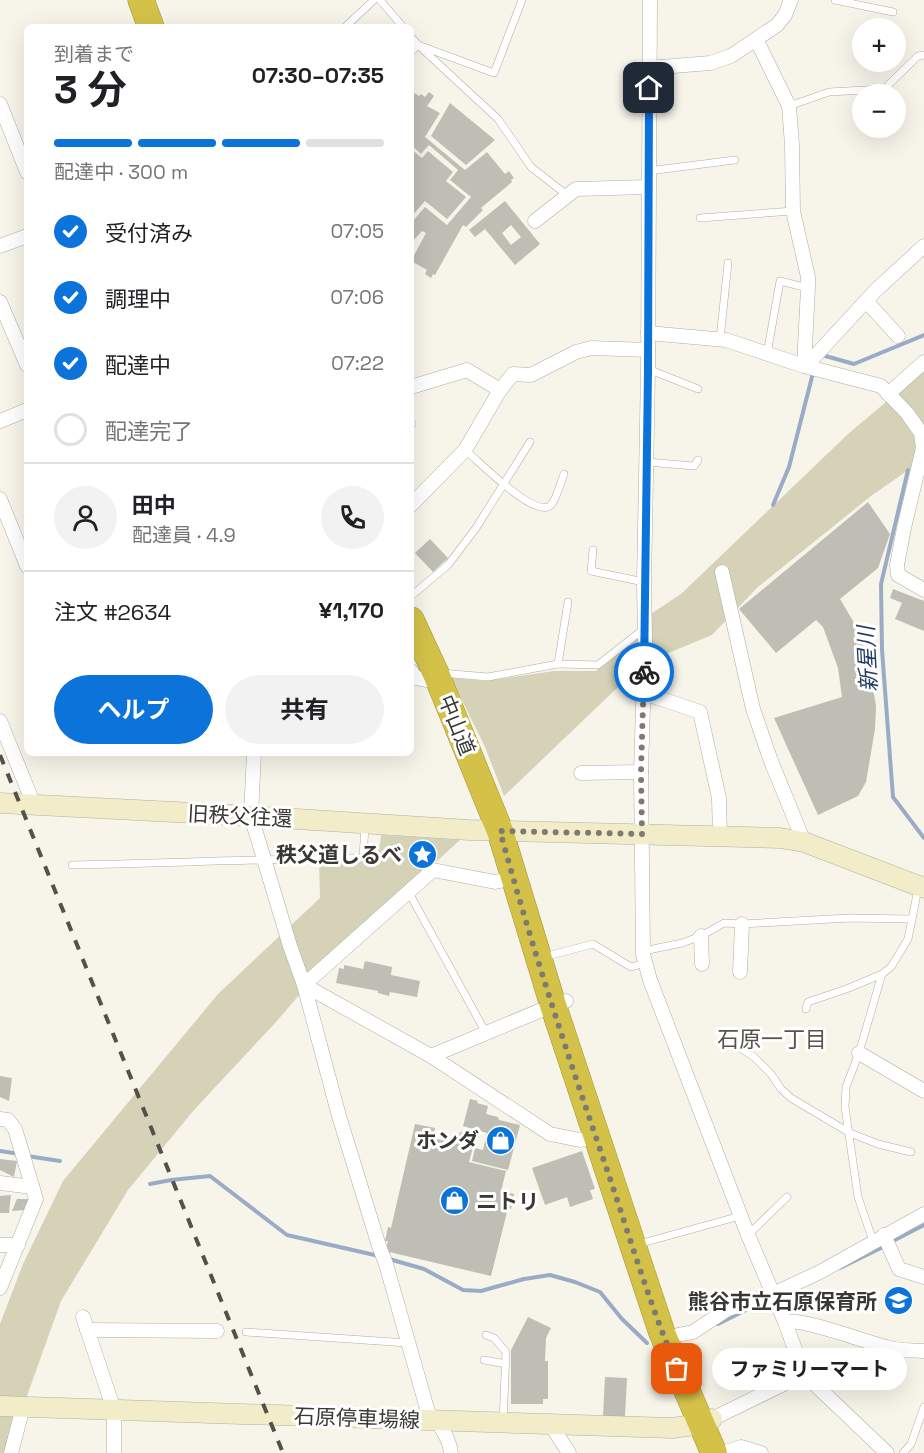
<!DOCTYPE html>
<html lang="ja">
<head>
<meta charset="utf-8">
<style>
  :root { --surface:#fff; --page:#f2f2f2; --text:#202124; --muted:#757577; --line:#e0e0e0; --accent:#0c73db }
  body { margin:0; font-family:"Space Grotesk","Noto Sans JP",sans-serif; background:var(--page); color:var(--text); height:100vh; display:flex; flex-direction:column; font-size:22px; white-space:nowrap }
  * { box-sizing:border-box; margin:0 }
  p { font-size:20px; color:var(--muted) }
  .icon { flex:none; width:33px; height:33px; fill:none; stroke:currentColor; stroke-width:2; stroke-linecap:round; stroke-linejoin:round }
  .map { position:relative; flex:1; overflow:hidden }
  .details { position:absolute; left:24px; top:24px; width:390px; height:732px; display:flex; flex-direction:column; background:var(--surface); border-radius:9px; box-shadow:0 6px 24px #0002 }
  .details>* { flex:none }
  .buttons { position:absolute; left:852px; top:18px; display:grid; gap:12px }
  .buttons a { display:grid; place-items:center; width:54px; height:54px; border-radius:50%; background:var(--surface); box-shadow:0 6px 24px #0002; font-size:30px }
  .pin { position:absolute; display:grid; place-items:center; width:51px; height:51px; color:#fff; margin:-26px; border-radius:12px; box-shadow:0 3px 9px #0006 }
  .courier { position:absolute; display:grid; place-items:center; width:60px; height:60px; margin:-30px; border:4px solid #0c73db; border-radius:50%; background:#fff; color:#222; box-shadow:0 2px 8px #0007 }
  .bubble { position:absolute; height:42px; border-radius:21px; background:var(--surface); box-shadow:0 6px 24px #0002; font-size:20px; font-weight:700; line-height:42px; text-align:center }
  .overview em { font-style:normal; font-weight:700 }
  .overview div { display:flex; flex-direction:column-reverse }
  .overview { display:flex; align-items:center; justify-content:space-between; height:102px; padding:0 30px }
  h1 { font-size:39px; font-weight:700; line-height:45px }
  .bar { display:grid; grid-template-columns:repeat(4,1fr); gap:9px 6px; align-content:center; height:72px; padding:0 30px }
  .bar i { height:8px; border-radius:4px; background:var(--line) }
  .bar .selected { background:var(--accent) }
  .bar p { grid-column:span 4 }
  .line { display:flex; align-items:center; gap:15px; padding:0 30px; border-top:2px solid var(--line) }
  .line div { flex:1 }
  .round { display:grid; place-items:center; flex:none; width:63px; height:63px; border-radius:32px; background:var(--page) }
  ol { padding:0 30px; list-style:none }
  li { display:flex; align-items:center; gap:18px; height:66px }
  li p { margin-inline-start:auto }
  li .icon { padding:6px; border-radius:50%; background:var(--accent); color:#fff; stroke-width:4 }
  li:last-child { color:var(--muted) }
  li i { width:33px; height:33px; border:3px solid var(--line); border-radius:50% }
  .action { display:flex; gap:12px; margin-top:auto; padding:12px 30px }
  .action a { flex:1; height:69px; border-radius:36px; background:var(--accent); color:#fff; font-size:24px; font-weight:700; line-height:69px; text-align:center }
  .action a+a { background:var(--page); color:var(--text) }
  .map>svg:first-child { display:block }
  .green { fill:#d5d2b8 }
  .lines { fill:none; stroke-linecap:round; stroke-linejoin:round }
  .stream { stroke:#9aacc5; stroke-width:4 }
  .building { fill:#bfbeb4; fill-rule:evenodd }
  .lane-casing { stroke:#afaea4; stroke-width:8 }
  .street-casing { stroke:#afaea4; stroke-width:15 }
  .secondary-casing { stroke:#afaea4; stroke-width:21 }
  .highway-casing { stroke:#9e9241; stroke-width:27 }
  .lane { stroke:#fff; stroke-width:7 }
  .street { stroke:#fff; stroke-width:14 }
  .secondary { stroke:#f2edc8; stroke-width:20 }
  .highway { stroke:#d4c248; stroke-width:26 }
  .rail { stroke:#52514c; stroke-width:4; stroke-dasharray:10 10; stroke-linecap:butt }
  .done { stroke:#7c7a74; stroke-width:6; stroke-dasharray:0 10.8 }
  .route { stroke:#0c73db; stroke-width:8 }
  .labels { text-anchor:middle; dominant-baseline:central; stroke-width:6; stroke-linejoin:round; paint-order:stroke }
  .street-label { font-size:21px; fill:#393834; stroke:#fff }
  .poi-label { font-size:21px; font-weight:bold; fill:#393834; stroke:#fff; text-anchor:end }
  .water-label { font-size:22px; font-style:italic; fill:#213d61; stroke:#fff }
  .neighbourhood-label { font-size:22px; fill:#55544b; stroke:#fff }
</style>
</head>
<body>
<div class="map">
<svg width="924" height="1453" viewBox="0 0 924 1453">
  <rect width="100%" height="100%" fill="#f7f5ea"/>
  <g class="green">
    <path d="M924 370V459L871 496 758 587 712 635 649 661V615L681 594 848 434Z"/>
    <path d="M645 632 638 668 504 796 485 747 451 678 486 681 554 671H596Z"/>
    <path d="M381 835 460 840 331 958 276 1022 194 1110 128 1190 61 1301 23 1407 11 1453H0V1324L23 1264 63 1181 218 994 320 898 319 861 366 860 367 845H380Z"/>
  </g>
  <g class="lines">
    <g class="stream">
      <path d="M822 355 854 364 924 335"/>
      <path d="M908 470 881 584 882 650 893 797 924 838"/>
      <path d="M773 505 789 467 813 373"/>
      <path d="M0 1151 20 1154"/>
      <path d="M27 1156 60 1161"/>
      <path d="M150 1184 171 1180 210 1176 287 1235 379 1256"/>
      <path d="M891 1242 924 1225"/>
      <path d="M389 1259 424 1269 463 1290 481 1291 524 1279 550 1275 575 1282 600 1292 622 1319 647 1343"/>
      <path d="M840 1268 885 1246"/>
      <path d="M718 1324 746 1310"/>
    </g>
  </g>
  <g class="building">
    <path d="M411 91 419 96 421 94 425 97 429 92 434 96 427 106 440 113 425 137 465 170 487 152 505 174 509 171 514 178 511 180 512 182 481 208 483 210 466 227 463 225 435 275 433 274 431 278 425 274 427 270 411 261 426 233 422 231 411 243V223L425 207 447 225 471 197 450 180 458 170 429 145 421 154 411 145Z"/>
    <path d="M450 103 495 140 466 165 431 136Z"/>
    <path d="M411 149 422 158 428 151 453 172 446 181 466 197 447 219 425 201 411 217Z"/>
    <path d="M505 201 540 244 515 265 485 229 475 237 469 230ZM511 225 521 237 511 245 502 233Z"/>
    <path d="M868 502 890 534 878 568 840 599 859 631 869 665 876 706 875 729 866 782 858 796 818 815 774 718 842 697 838 668 823 627 816 620 776 653 739 609Z"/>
    <path d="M430 539 448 558 433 572 415 553Z"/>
    <path d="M893 589 924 601V631L895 619 902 603 890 598Z"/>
    <path d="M365 961 392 967 391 975 420 981 417 997 390 992 389 996 378 993V991L336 983 339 968 344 969V965L363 969Z"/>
    <path d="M0 1076 12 1078 9 1101 0 1097Z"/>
    <path d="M470 1099 478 1101 477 1103 488 1106 486 1114 498 1117 499 1120 520 1125 508 1170 472 1161 475 1148 483 1150 487 1133 463 1126Z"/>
    <path d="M415 1124 435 1128 433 1138 457 1144 460 1132 479 1136 474 1144 469 1162 506 1171 501 1191 514 1194 511 1209 508 1208 491 1276 385 1251 388 1241H385L388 1227 391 1228Z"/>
    <path d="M582 1151 595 1189 590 1190 593 1199 570 1207 567 1197 545 1205 532 1168Z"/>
    <path d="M0 1159 17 1161 14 1177 0 1170Z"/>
    <path d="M11 1195 9 1213H0V1196Z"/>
    <path d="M17 1199H29L25 1210 12 1211Z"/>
    <path d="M528 1317 551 1328 546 1338 545 1361H548V1399H543V1404H511V1350Z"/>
    <path d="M605 1377 627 1378 625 1416H603Z"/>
  </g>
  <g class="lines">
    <defs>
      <g id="lane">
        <path d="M380 0 403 27"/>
        <path d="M835 0 893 12"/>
        <path d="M345 27 374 0"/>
        <path d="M411 37 418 45 498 119 531 167 567 195"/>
        <path d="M411 52 418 45 494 73 522 0"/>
        <path d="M789 106 829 92 884 89 918 56 924 55"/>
        <path d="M648 171 735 160"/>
        <path d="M700 218 793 211"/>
        <path d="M720 339 728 263"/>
        <path d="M767 354 780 281 808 288"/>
        <path d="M648 371H653L698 389"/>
        <path d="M411 425 412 424"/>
        <path d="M465 450C480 462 529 513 548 507 555 505 561 481 564 474"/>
        <path d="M646 462 694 466 698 460"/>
        <path d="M593 550 591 571 644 582"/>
        <path d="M411 596 448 565 476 528 530 442"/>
        <path d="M558 664 598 665 645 628"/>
        <path d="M441 673 488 677 558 664 568 602"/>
        <path d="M72 865C169 863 266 859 363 858L365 826"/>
        <path d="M408 891 486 1033"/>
        <path d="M643 954 648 950 682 943 701 936 724 923 742 924 849 918 911 919"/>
        <path d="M551 955 593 944 631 967 645 963"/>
        <path d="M806 1009 808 1002 849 988 882 974"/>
        <path d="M723 1044 742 1049 754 1057 771 1074 781 1089 791 1098 850 1133 878 1144 911 1152"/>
        <path d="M748 1235 787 1197"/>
        <path d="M873 1241 858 1197 845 1107 846 1087 859 1053 882 974 891 967 908 939 918 889"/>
        <path d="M646 1242 740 1216"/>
        <path d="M246 1332 408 1343"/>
        <path d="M486 1335 494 1338 506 1352 503 1421"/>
        <path d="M484 1360 506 1364"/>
        <path d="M878 1382 888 1348"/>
        <path d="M903 1453 911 1444 924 1407"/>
      </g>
      <g id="street">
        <path d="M650 0 648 371 644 582 645 640 641 772 643 954 650 980 748 1235 785 1322 804 1374 887 1453"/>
        <path d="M756 39 789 106 792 145 793 211 808 277V288L804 366"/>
        <path d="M649 68 710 63 731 56 777 25 785 15 791 0"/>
        <path d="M0 104 27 172"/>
        <path d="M535 221 576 189 648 187"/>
        <path d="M0 246 27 236"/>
        <path d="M0 302 27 365"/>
        <path d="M867 302 898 336"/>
        <path d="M648 333 726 340 804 366 881 386 907 413 921 433 923 448 904 528 897 565 898 575 924 590"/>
        <path d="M806 366 876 290 924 246"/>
        <path d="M411 387 467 370 500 390"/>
        <path d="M888 394 924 362"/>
        <path d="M0 421 27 410"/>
        <path d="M0 499 27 566"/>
        <path d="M411 505 465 450 500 390 513 374 531 375 576 352 591 348 648 350"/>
        <path d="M722 572 753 709 771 761 804 842"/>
        <path d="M411 671 416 678 427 680 437 676"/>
        <path d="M644 693 700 712 719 798 720 836"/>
        <path d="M0 721 34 805"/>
        <path d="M254 753 251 816 290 946 304 985 339 1116 379 1246 386 1264 428 1412C439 1424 449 1436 451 1453"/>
        <path d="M581 773 641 772"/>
        <path d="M514 878 495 882 433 870 304 985 431 1056 550 1134 580 1140 596 1137"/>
        <path d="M701 936 702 964"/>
        <path d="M740 972 742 924"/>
        <path d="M859 1053 924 1091"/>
        <path d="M431 1056 544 1009 566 1001"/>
        <path d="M0 1119 8 1120 15 1129 36 1199 0 1288"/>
        <path d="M0 1183 32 1187"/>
        <path d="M884 1235 899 1269 924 1277"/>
        <path d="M0 1245H18"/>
        <path d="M83 1317 114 1410V1453"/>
        <path d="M785 1322C800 1317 866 1342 886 1347 898 1351 912 1350 924 1351"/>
        <path d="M87 1330 217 1331"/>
        <path d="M678 1335 693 1332 728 1309 773 1294 820 1272 924 1214"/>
        <path d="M712 1419 804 1374"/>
        <path d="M551 1425 569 1453"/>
        <path d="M11 1453 23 1407"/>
        <path d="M723 1453 741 1447 761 1453"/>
      </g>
      <g id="secondary">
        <path d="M0 803 251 816 469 830 780 838 804 842 924 888"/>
        <path d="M0 1406 672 1428 701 1424 712 1419"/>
      </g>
      <g id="highway">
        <path d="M141 0 151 27"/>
        <path d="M411 620 437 676 500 831 553 1005 662 1333 714 1453"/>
      </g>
    </defs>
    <use href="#lane" class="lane-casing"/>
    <use href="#street" class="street-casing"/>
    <use href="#secondary" class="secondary-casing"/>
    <use href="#highway" class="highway-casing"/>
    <use href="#lane" class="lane"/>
    <use href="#street" class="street"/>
    <use href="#secondary" class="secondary"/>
    <use href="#highway" class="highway"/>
    <path class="rail" d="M0 755 283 1453"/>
  </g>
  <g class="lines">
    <path class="done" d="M644 672 641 772 642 834 500 831C530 941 566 1050 603 1158 627 1228 648 1300 677 1369"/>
    <path class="route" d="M644 672 648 371 649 88"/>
  </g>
  <defs>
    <symbol id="sight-disc" viewBox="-11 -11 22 22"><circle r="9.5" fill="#0c73db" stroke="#fff"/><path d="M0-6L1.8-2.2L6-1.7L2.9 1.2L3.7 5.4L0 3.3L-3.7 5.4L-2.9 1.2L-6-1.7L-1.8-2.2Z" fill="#fff"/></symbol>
    <symbol id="shop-disc" viewBox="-11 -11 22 22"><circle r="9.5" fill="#0c73db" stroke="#fff"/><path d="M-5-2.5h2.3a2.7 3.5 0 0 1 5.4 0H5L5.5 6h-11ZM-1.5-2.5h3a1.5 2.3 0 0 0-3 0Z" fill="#fff"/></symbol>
    <symbol id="school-disc" viewBox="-11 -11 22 22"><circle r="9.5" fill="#0c73db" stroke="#fff"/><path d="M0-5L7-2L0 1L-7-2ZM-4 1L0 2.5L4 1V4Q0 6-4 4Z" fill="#fff"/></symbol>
  </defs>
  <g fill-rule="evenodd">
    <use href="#sight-disc" x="406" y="838" width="33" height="33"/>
    <use href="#shop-disc" x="484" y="1124" width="33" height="33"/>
    <use href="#shop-disc" x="438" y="1184" width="33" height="33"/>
    <use href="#school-disc" x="882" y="1284" width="33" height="33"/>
  </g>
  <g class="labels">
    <g class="street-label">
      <text transform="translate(457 725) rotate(68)">中山道</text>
      <text transform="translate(240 816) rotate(3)">旧秩父往還</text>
      <text transform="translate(357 1418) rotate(2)">石原停車場線</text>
    </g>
    <g class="poi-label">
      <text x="402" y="854">秩父道しるべ</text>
      <text x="479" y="1140">ホンダ</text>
      <text x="476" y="1201" text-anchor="start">ニトリ</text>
      <text x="877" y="1301">熊谷市立石原保育所</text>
    </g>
    <g class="water-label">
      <text transform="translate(867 659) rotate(-93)">新星川</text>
    </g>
    <g class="neighbourhood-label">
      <text x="772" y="1039">石原一丁目</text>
    </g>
  </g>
</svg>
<div class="buttons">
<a>+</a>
<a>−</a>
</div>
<div class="pin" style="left:677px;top:1369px;background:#ea580c"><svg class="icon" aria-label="bag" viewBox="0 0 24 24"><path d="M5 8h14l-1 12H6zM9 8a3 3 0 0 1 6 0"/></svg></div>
<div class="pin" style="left:649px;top:88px;background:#1f2937"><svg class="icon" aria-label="home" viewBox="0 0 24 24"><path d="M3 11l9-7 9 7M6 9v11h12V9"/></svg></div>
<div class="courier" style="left:644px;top:672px"><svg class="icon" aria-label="bike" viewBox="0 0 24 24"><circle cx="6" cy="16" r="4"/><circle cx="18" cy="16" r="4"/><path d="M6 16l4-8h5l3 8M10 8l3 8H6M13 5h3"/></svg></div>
<div class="bubble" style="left:712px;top:1348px;width:195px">ファミリーマート</div>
<section class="details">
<div class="overview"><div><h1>3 分</h1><p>到着まで</p></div><em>07:30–07:35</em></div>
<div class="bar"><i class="selected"></i><i class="selected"></i><i class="selected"></i><i></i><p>配達中 · 300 m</p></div>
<ol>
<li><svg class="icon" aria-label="check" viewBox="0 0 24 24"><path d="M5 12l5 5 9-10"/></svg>受付済み<p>07:05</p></li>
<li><svg class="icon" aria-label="check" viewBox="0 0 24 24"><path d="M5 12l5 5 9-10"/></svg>調理中<p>07:06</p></li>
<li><svg class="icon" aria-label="check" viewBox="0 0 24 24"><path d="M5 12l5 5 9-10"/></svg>配達中<p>07:22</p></li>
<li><i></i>配達完了</li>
</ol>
<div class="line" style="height:108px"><a class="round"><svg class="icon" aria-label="person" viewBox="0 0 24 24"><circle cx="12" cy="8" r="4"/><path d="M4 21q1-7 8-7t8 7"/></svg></a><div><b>田中</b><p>配達員 · 4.9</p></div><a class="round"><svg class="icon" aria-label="phone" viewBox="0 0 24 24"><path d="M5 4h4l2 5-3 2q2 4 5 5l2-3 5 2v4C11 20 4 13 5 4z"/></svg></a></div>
<div class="line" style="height:78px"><div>注文 #2634</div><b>¥1,170</b></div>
<div class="action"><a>ヘルプ</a><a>共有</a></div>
</section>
</div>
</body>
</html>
